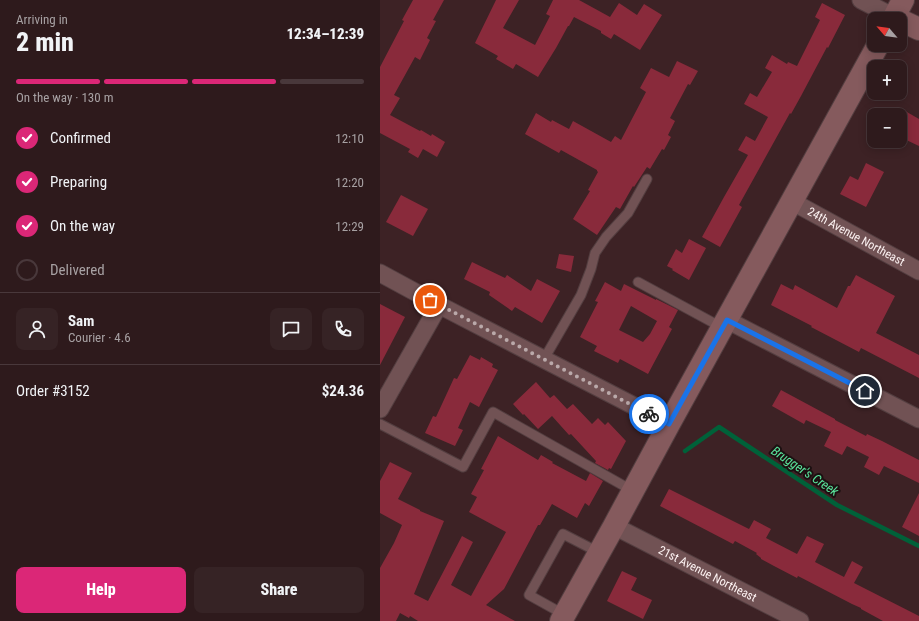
<!DOCTYPE html>
<html lang="en">
<head>
<meta charset="utf-8">
<style>
  :root { --surface:#2e1a1c; --page:#362325; --text:#f1f3f6; --muted:#a7a1a3; --line:#49383b; --accent:#db2777 }
  body { margin:0; font-family:"Roboto Condensed",sans-serif; background:var(--page); color:var(--text); height:100vh; display:flex; flex-direction:column; font-size:15px; white-space:nowrap }
  * { box-sizing:border-box; margin:0 }
  p { font-size:13px; color:var(--muted) }
  .icon { flex:none; width:22px; height:22px; fill:none; stroke:currentColor; stroke-width:2; stroke-linecap:round; stroke-linejoin:round }
  .map { position:relative; flex:1; overflow:hidden }
  .drawer { display:flex; flex-direction:column; background:var(--surface); width:380px }
  .drawer>* { flex:none }
  .needle { width:26px; rotate:298deg }
  .tools { position:absolute; left:487px; top:12px; display:grid; gap:8px }
  .tools a { display:grid; place-items:center; width:40px; height:40px; border-radius:8px; background:var(--surface); box-shadow:0 2px 10px #0003,0 0 0 1px var(--line); font-size:20px }
  .pin { position:absolute; display:grid; place-items:center; width:34px; height:34px; color:#fff; margin:-17px; border:2px solid #fff; border-radius:50%; box-shadow:0 1px 4px #0007 }
  .courier { position:absolute; display:grid; place-items:center; width:40px; height:40px; margin:-20px; border:3px solid #1a73e8; border-radius:50%; background:#fff; color:#222; box-shadow:0 1px 5px #0007 }
  .summary em { font-style:normal; font-weight:800 }
  .summary div { display:flex; flex-direction:column-reverse }
  .summary { display:flex; align-items:center; justify-content:space-between; height:68px; padding:0 16px }
  h1 { font-size:26px; font-weight:800; line-height:30px }
  .bar { display:grid; grid-template-columns:repeat(4,1fr); gap:6px 4px; align-content:center; height:48px; padding:0 16px }
  .bar i { height:5px; border-radius:3px; background:var(--line) }
  .bar .current { background:var(--accent) }
  .bar p { grid-column:span 4 }
  .line { display:flex; align-items:center; gap:10px; padding:0 16px; border-top:1px solid var(--line) }
  .line div { flex:1 }
  .round { display:grid; place-items:center; flex:none; width:42px; height:42px; border-radius:8px; background:var(--page) }
  ol { padding:0 16px; list-style:none }
  li { display:flex; align-items:center; gap:12px; height:44px }
  li p { margin-inline-start:auto }
  li .icon { padding:4px; border-radius:50%; background:var(--accent); color:#fff; stroke-width:4 }
  li:last-child { color:var(--muted) }
  li i { width:22px; height:22px; border:2px solid var(--line); border-radius:50% }
  .cta { display:flex; gap:8px; margin-top:auto; padding:8px 16px }
  .cta a { flex:1; height:46px; border-radius:8px; background:var(--accent); color:#fff; font-size:16px; font-weight:800; line-height:46px; text-align:center }
  .cta a+a { background:var(--page); color:var(--text) }
  main { display:flex; flex:1; min-height:0 }
  .map>svg:first-child { display:block }
  .lines { fill:none; stroke-linecap:round; stroke-linejoin:round }
  .stream { stroke:#006139; stroke-width:4.5 }
  .building { fill:#892a3b; fill-rule:evenodd }
  .lane-casing { stroke:#533e40; stroke-width:11 }
  .street-casing { stroke:#533e40; stroke-width:19 }
  .secondary-casing { stroke:#533e40; stroke-width:24 }
  .lane { stroke:#715254; stroke-width:9 }
  .street { stroke:#715254; stroke-width:17 }
  .secondary { stroke:#855a5d; stroke-width:22 }
  .done { stroke:#baa9aa; stroke-width:4; stroke-dasharray:0 7.2 }
  .route { stroke:#1a73e8; stroke-width:5 }
  .labels { text-anchor:middle; dominant-baseline:central; stroke-width:4; stroke-linejoin:round; paint-order:stroke }
  .street-label { font-size:12px; fill:#fdf2f2; stroke:#1c1011 }
  .water-label { font-size:13px; font-style:italic; fill:#5ae59c; stroke:#1c1011 }
</style>
</head>
<body>
<main>
<section class="drawer">
<div class="summary"><div><h1>2 min</h1><p>Arriving in</p></div><em>12:34–12:39</em></div>
<div class="bar"><i class="current"></i><i class="current"></i><i class="current"></i><i></i><p>On the way · 130 m</p></div>
<ol>
<li><svg class="icon" aria-label="check" viewBox="0 0 24 24"><path d="M5 12l5 5 9-10"/></svg>Confirmed<p>12:10</p></li>
<li><svg class="icon" aria-label="check" viewBox="0 0 24 24"><path d="M5 12l5 5 9-10"/></svg>Preparing<p>12:20</p></li>
<li><svg class="icon" aria-label="check" viewBox="0 0 24 24"><path d="M5 12l5 5 9-10"/></svg>On the way<p>12:29</p></li>
<li><i></i>Delivered</li>
</ol>
<div class="line" style="height:72px"><a class="round"><svg class="icon" aria-label="person" viewBox="0 0 24 24"><circle cx="12" cy="8" r="4"/><path d="M4 21q1-7 8-7t8 7"/></svg></a><div><b>Sam</b><p>Courier · 4.6</p></div><a class="round"><svg class="icon" aria-label="chat" viewBox="0 0 24 24"><path d="M4 5h16v11H9l-5 4z"/></svg></a><a class="round"><svg class="icon" aria-label="phone" viewBox="0 0 24 24"><path d="M5 4h4l2 5-3 2q2 4 5 5l2-3 5 2v4C11 20 4 13 5 4z"/></svg></a></div>
<div class="line" style="height:52px"><div>Order #3152</div><b>$24.36</b></div>
<div class="cta"><a>Help</a><a>Share</a></div>
</section>
<div class="map">
<svg width="539" height="621" viewBox="0 0 539 621">
  <rect width="100%" height="100%" fill="#3d2225"/>
  <g class="lines">
    <path class="stream" d="M305 451 339 427 457 505 539 546"/>
  </g>
  <g class="building">
    <path d="M33 0H64L53 20 56 21 47 38 50 40 40 60 35 57 14 95 20 98 10 115 40 131 41 130 51 136 52 134 65 142 57 157 43 149 38 158 28 152 30 149 0 133V134V67L24 21 22 20Z"/>
    <path d="M116 0H139L123 28 155 45 170 16 166 14 173 0H199L230 17 239 3 257 15 264 4 282 15 260 50 234 34 231 39 221 33V31L194 17 189 26H188L176 48 158 77 136 64 133 69 116 59 118 56 95 43Z"/>
    <path d="M442 3 465 15 448 48 447 47 421 96 411 114 410 113 359 205 362 207 340 247 322 237 344 197 368 155 358 150 366 136 375 141 388 117 364 104 370 93 377 97 392 72 385 68 392 55 407 64 408 62 417 66 440 20 435 17Z"/>
    <path d="M297 61 318 71 310 85 308 84 290 118 295 121 288 135 291 137 284 150 282 149 270 169 267 167 254 187 253 186 240 209 236 207 217 235 193 219 210 191 208 190 218 172 217 171V170L181 150 179 153 145 134 156 113 171 122 172 120 189 129 193 121 231 142 235 136 241 140 266 92 260 88 271 68 289 77Z"/>
    <path d="M520 108 539 119V146L520 137Z"/>
    <path d="M486 163 504 172 486 207 460 194 470 176 478 180Z"/>
    <path d="M21 195 48 209 33 236 6 222Z"/>
    <path d="M309 239 326 248 309 280 292 270 293 269 287 266 296 249 302 253Z"/>
    <path d="M179 254 194 256 191 272 176 268Z"/>
    <path d="M92 262 125 278 127 275 151 291 157 279 180 291 162 323 135 307 132 311 109 295 110 292 84 279Z"/>
    <path d="M476 275 515 296 496 333 539 355V378L481 348 479 352 431 327 432 326 391 305 401 284 413 290 415 285 457 308 468 286H470Z"/>
    <path d="M225 282 241 291 244 284 276 300V299L298 310 289 327 292 329 268 374 240 359 238 363 214 351 217 346 200 337 218 302 215 301ZM251 306 277 321 270 334 263 342 239 330Z"/>
    <path d="M0 304 25 317 0 365Z"/>
    <path d="M90 355 100 360 101 357 113 364 112 367 118 370 99 407 90 402 78 428 83 430 75 446 45 433 53 416 56 417 74 378 77 379Z"/>
    <path d="M156 382 170 398 174 395 187 409 193 404 212 424 218 418 225 425 228 422 246 441 231 469 229 468 228 470 215 463 216 461 191 434 189 435 172 416 158 429 144 414 143 415 133 404Z"/>
    <path d="M401 390 455 419V420L486 436 487 434 502 441 539 460V483L504 466 499 475 484 467 489 457 467 446 462 455 444 446 451 432 426 420 424 424 392 406Z"/>
    <path d="M118 436 158 460 161 455 173 462 172 463 206 481 210 473 223 481 209 506 205 503 197 518 172 504 160 525H158L124 589 106 605 135 621H38L30 616 29 618 20 613 16 621H0V568L14 543 22 525 0 513V481L10 462 32 473 18 499 40 510V511L64 521 34 594 48 601 82 536 93 542 71 585 91 596 126 532 89 512 97 497 91 494 104 470 101 469Z"/>
    <path d="M289 489 369 529 374 520 391 529 386 538 417 554 427 536 444 544 435 562 464 577 472 561 483 567 474 583 539 616V621H503L481 609V608L472 604 418 576 417 578 394 566 381 559V558L376 554 377 553 355 541 353 544 280 506Z"/>
    <path d="M539 493V536L522 527Z"/>
    <path d="M242 571 257 578 251 590 272 600 263 619 227 601Z"/>
  </g>
  <g class="lines">
    <defs>
      <g id="lane">
        <path d="M258 282 343 328"/>
        <path d="M164 359 201 295 211 269 215 253 226 237 248 213 267 179"/>
        <path d="M0 424 83 467 113 412 253 491"/>
        <path d="M185 615 149 595 183 534 220 553"/>
      </g>
      <g id="street">
        <path d="M481 0 514 17"/>
        <path id="s1" d="M413 202 539 271"/>
        <path d="M0 273 59 305 289 424"/>
        <path d="M347 320 539 419"/>
        <path d="M0 409 59 305"/>
        <path id="s2" d="M234 526 420 621"/>
      </g>
      <g id="secondary">
        <path d="M513 19 523 0"/>
        <path d="M520 20 539 29"/>
        <path d="M181 621 234 526 289 424 498 45"/>
      </g>
    </defs>
    <use href="#lane" class="lane-casing"/>
    <use href="#street" class="street-casing"/>
    <use href="#secondary" class="secondary-casing"/>
    <use href="#lane" class="lane"/>
    <use href="#street" class="street"/>
    <use href="#secondary" class="secondary"/>
  </g>
  <g class="lines">
    <path class="done" d="M50 300 269 414"/>
    <path class="route" d="M269 414 289 424 347 320 485 391"/>
  </g>
  <g class="labels">
    <g class="street-label">
      <text stroke="none"><textPath href="#s1" startOffset="72">24th Avenue Northeast</textPath></text>
      <text stroke="none"><textPath href="#s2" startOffset="105">21st Avenue Northeast</textPath></text>
    </g>
    <g class="water-label">
      <text transform="translate(425 471) rotate(34)">Brugger's Creek</text>
    </g>
  </g>
</svg>
<div class="tools">
<a><svg class="needle" viewBox="-14 -14 28 28"><path d="M0-13l5 13h-10z" fill="#e53935"/><path d="M0 13l5-13h-10z" fill="#a7a1a3"/></svg></a>
<a>+</a>
<a>−</a>
</div>
<div class="pin" style="left:50px;top:300px;background:#ea580c"><svg class="icon" aria-label="bag" viewBox="0 0 24 24"><path d="M5 8h14l-1 12H6zM9 8a3 3 0 0 1 6 0"/></svg></div>
<div class="pin" style="left:485px;top:391px;background:#1f2937"><svg class="icon" aria-label="home" viewBox="0 0 24 24"><path d="M3 11l9-7 9 7M6 9v11h12V9"/></svg></div>
<div class="courier" style="left:269px;top:414px"><svg class="icon" aria-label="bike" viewBox="0 0 24 24"><circle cx="6" cy="16" r="4"/><circle cx="18" cy="16" r="4"/><path d="M6 16l4-8h5l3 8M10 8l3 8H6M13 5h3"/></svg></div>
</div>
</main>
</body>
</html>
